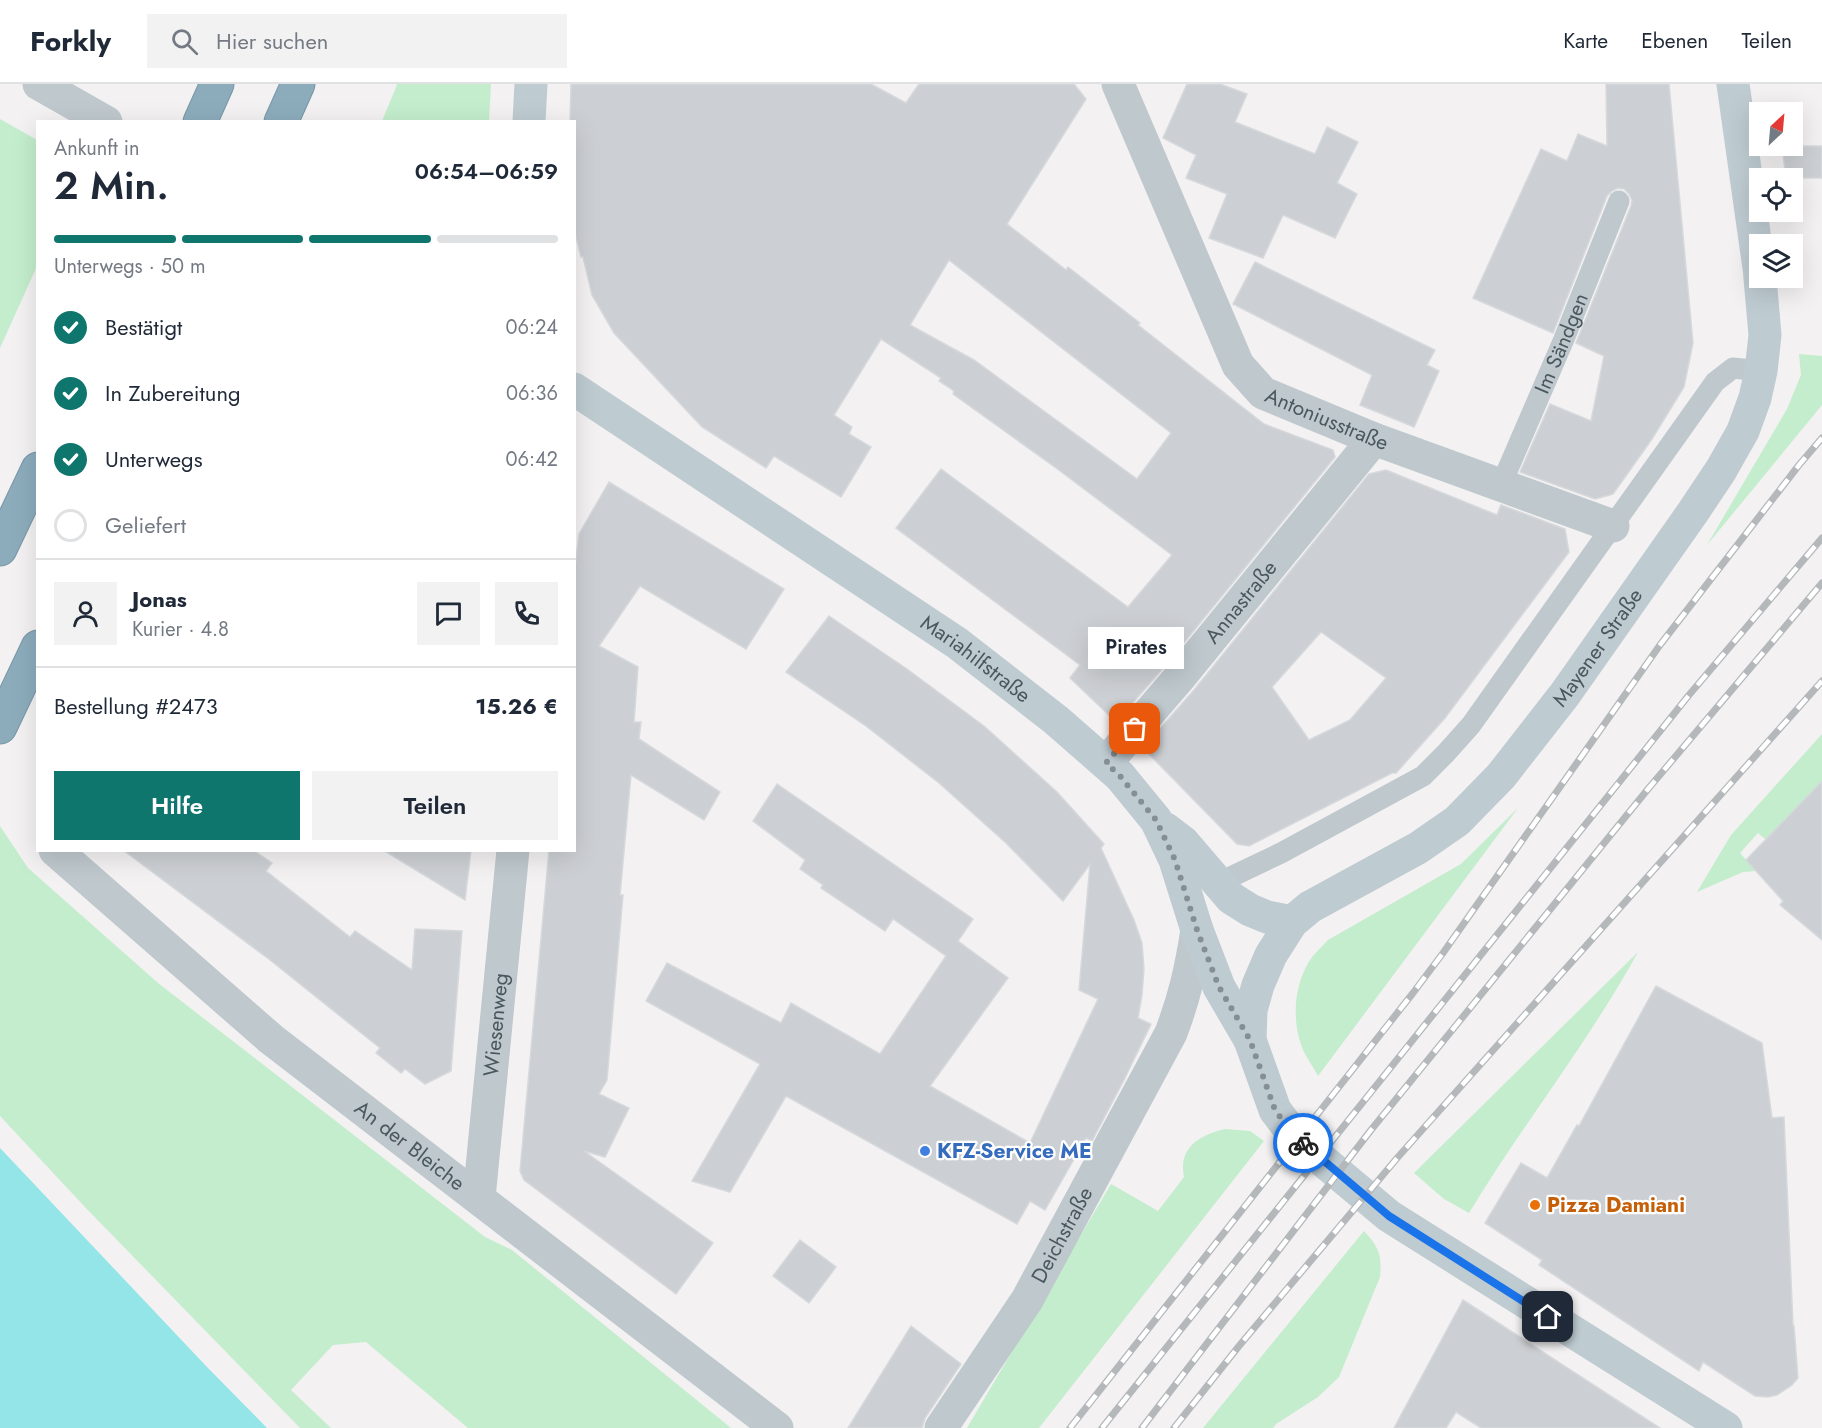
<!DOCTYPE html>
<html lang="de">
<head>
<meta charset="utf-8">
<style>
  :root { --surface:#fff; --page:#f2f2f3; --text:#1f2937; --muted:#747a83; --line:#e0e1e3; --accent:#0f766e }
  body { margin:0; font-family:Jost,sans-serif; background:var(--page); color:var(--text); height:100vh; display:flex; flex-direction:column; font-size:22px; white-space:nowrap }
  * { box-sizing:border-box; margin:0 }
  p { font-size:20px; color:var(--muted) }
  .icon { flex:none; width:33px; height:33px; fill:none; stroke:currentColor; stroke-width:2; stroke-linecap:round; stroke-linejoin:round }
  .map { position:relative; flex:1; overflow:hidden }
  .panel { position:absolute; left:36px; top:36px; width:540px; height:732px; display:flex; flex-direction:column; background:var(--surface); border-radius:0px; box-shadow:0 6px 24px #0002 }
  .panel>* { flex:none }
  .needle { width:39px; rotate:26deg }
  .buttons { position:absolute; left:1749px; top:18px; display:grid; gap:12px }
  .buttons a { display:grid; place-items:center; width:54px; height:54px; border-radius:0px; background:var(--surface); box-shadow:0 6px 24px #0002; font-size:30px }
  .pin { position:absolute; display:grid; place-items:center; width:51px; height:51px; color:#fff; margin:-26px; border-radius:12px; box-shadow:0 3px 9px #0006 }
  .courier { position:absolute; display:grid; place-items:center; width:60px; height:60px; margin:-30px; border:4px solid #1a73e8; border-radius:50%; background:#fff; color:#222; box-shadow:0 2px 8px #0007 }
  .bubble { position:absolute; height:42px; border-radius:0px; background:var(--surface); box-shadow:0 6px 24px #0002; font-size:20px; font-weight:600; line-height:42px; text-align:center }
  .summary em { font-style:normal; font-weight:600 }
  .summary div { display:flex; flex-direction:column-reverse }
  .summary { display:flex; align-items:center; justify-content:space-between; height:102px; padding:0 18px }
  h1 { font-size:39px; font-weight:600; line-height:45px }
  .bar { display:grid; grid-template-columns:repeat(4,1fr); gap:9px 6px; align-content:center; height:72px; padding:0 18px }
  .bar i { height:8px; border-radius:4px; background:var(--line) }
  .bar .current { background:var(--accent) }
  .bar p { grid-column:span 4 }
  .line { display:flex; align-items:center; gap:15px; padding:0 18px; border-top:2px solid var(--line) }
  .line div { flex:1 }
  .round { display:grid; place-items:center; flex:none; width:63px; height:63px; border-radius:0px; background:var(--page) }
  ol { padding:0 18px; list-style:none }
  li { display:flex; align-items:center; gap:18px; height:66px }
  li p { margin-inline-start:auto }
  li .icon { padding:6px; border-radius:50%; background:var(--accent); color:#fff; stroke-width:4 }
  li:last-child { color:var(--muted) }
  li i { width:33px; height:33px; border:3px solid var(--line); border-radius:50% }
  .primary-button { display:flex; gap:12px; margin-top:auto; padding:12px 18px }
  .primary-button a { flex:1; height:69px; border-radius:0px; background:var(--accent); color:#fff; font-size:24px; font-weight:600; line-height:69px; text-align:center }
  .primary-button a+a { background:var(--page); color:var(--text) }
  header { display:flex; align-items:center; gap:36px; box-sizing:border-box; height:84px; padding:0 30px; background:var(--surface); border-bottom:2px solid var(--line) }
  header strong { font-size:28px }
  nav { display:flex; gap:33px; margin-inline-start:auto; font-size:21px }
  .search { width:420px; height:54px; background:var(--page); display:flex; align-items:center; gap:15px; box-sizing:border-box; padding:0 21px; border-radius:0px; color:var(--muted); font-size:22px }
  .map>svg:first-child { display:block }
  .green { fill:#c3edcc }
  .water { fill:#93e5e8 }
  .building { fill:#cccfd3; stroke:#d6d9dc; stroke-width:1.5; fill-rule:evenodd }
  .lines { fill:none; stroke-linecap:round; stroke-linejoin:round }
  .highway-casing { stroke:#7897a8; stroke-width:35 }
  .lane { stroke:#bec8cd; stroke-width:21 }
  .street { stroke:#bec8cd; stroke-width:33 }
  .secondary { stroke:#becbd1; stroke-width:33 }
  .highway { stroke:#8cacbc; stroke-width:33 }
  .rail-casing { stroke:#b4b8bb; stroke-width:7 }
  .rail { stroke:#fff; stroke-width:4.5; stroke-dasharray:14; stroke-linecap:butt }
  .done { stroke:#858e92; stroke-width:6; stroke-dasharray:0 10.8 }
  .route { stroke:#1a73e8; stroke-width:8 }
  .shop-dot { fill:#3f7fe0; stroke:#fff; stroke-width:2 }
  .food-dot { fill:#e8710a; stroke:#fff; stroke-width:2 }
  .labels { text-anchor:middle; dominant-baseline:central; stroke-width:4.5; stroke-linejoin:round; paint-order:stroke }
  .street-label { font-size:21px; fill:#4a585e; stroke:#fff }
  .shop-label { font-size:21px; font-weight:bold; fill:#366cbe; stroke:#fff; text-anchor:start }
  .food-label { font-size:21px; font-weight:bold; fill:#c56008; stroke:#fff; text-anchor:start }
</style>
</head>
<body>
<header>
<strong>Forkly</strong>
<div class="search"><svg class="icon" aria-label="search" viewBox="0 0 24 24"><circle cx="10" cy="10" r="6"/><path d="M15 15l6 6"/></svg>Hier suchen</div>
<nav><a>Karte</a><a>Ebenen</a><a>Teilen</a></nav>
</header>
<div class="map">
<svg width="1822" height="1344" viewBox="0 0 1822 1344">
  <rect width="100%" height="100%" fill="#f3f1f2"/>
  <g class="green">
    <path d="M396 0H491L489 37H382L397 1Z"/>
    <path d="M0 35 37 56V182L0 264Z"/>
    <path d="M1799 270 1822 272V321L1707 461 1787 325 1801 291Z"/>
    <path d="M1822 650V706L1772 761 1758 749 1740 769 1756 787 1743 788 1697 808 1731 751Z"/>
    <path d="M1518 724 1318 992C1314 984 1308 976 1304 968 1291 939 1293 900 1312 873 1317 867 1323 862 1328 856L1461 780Z"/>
    <path d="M0 742 28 784 158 899 485 1153 512 1166 731 1344H468L366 1258 333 1261 291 1306 331 1344H300L84 1122 0 1032Z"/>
    <path d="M1638 868C1588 959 1523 1040 1469 1129L1444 1115 1414 1089Z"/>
    <path d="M1225 1045 1250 1047 1264 1057 1039 1344H967L1111 1100 1158 1127 1184 1093C1178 1063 1200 1051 1225 1045Z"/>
    <path d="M1364 1147C1379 1163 1382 1171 1380 1193L1339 1293 1318 1313 1276 1340 1273 1344H1203Z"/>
  </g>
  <path class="water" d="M0 1064 207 1283 267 1344H0Z"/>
  <g class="building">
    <path d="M571 0H871L906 19 919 0H1074L1086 15 1007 140 1066 186 1068 183 1140 239 1138 241 1264 340 1333 366 1335 373 1165 582 1116 638 1070 594 1080 581 896 444 941 385 1128 523 1172 471 1056 384 953 310 954 307 939 297 941 294 881 255 834 331 852 343 849 350 871 363 841 413 774 372 766 384 702 343 614 249 592 211 583 173H581L574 145V38H570ZM949 176 1171 349 1137 395 974 276 910 241Z"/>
    <path d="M1187 0H1220L1247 10 1235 38 1315 70 1327 43 1358 58 1337 99 1357 110 1335 154 1283 131 1263 174 1209 154 1227 110 1186 94 1196 71 1163 54Z"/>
    <path d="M1606 0H1669L1693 259 1684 303 1652 355 1613 410 1595 415 1520 388 1550 320 1591 337 1604 272 1576 259 1631 122 1632 116 1629 110 1624 105 1618 104 1612 107 1607 112 1553 249 1473 214 1541 65 1567 77 1578 50 1607 62Z"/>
    <path d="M1782 62H1822V94H1786Z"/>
    <path d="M1255 178 1435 266 1427 281 1439 287 1414 343 1360 321 1372 291 1233 220Z"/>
    <path d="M1386 386 1497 431 1501 421 1565 445 1569 468 1445 634 1396 689H1392L1249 762 1237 760 1143 664 1194 606 1369 390ZM1321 548 1386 594 1350 636 1309 656 1272 603Z"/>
    <path d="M609 398 784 505 746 565 640 502 599 562 638 583 634 638H641L639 655 720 708 704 736 631 691 620 811H623L607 996 599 1010 629 1024 605 1073 584 1067 713 1159 676 1210 524 1096 520 1087 549 766H574V492L579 450Z"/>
    <path d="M829 532 907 585 984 642 1057 708 1104 760 1101 764 1134 836 1142 859 1144 885 1142 911 1138 934 1151 940 1124 996 1092 1057 1086 1054 1045 1126 1030 1117 1017 1140 786 1012 730 1108 692 1097 760 980 646 917 667 879 781 939 791 919 880 970 946 872 893 835 885 847 821 804 823 801 800 785 805 776 753 737 777 700 973 835 958 857 1008 894 930 1002 1030 1059 1098 915 1079 906 1090 780 1063 817 1006 759 939 699 866 642 786 588Z"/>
    <path d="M1822 697V856L1780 821 1783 817 1746 776Z"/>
    <path d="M123 766H253L272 779 266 787 350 853 355 847 412 886 415 845 462 847 451 987 425 1000 405 985 401 989 376 969 380 964 270 876Z"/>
    <path d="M383 766H471L465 816Z"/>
    <path d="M1656 902 1762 959 1772 1034 1784 1033 1793 1241 1794 1242 1798 1294 1792 1301 1777 1311 1768 1313 1755 1312 1703 1278 1699 1287 1539 1181 1542 1176 1485 1139 1521 1079 1547 1094 1577 1041 1579 1042Z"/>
    <path d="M800 1156 836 1183 809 1219 773 1192Z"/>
    <path d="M1463 1216 1612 1313 1660 1344H1481L1456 1328 1446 1344H1394Z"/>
    <path d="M911 1242 961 1280 925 1334 922 1344H848Z"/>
  </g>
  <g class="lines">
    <defs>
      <g id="highway">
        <path d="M200 38 217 0"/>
        <path d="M281 38 298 0"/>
        <path d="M0 465 38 385"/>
        <path d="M0 643 38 563"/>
      </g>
    </defs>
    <use href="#highway" class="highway-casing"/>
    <g class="lane">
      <path id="s1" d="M1501 401 1564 255 1619 117"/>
      <path d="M1218 799 1281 769 1423 692 1446 669 1471 641 1715 298 1733 284 1761 287"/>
    </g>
    <g class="street">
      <path d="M39 0 106 38"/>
      <path id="s2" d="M1118 0 1238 281 1263 309 1374 355 1613 442"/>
      <path id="s3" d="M1106 679 1179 594 1374 355"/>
      <path id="s4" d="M55 766 271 955 777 1344"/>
      <path id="s5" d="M479 1114 513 766"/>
      <path id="s6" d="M941 1344 1027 1216 1171 949C1185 912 1191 884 1197 846"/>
    </g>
    <g class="secondary">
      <path d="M1733 0 1760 191"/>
      <path d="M529 38 531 0"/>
      <path id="s7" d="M574 305 957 559 1056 636 1120 692 1156 736 1175 776 1197 846 1219 903 1250 956"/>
      <path d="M1166 745 1183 758 1231 814 1250 826 1267 833 1292 838"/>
      <path id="s8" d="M1726 1344 1389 1132 1309 1065 1287 1042 1275 1026 1250 956 1251 926 1258 901 1271 871 1292 838 1310 823 1418 764 1457 737 1501 692 1565 610 1693 428 1721 386 1743 347 1755 314 1761 287 1765 251 1760 194"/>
    </g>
    <use href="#highway" class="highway"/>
    <defs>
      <g id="rail">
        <path d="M1070 1344 1413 909 1443 869 1660 561 1799 381 1822 354"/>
        <path d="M1102 1344 1689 611 1822 454"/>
        <path d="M1142 1344 1371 1046 1648 705 1822 499"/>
        <path d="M1174 1344 1239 1262 1398 1073 1822 597"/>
      </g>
    </defs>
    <use href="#rail" class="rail-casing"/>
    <use href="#rail" class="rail"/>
  </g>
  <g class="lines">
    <path class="done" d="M1135 645 1106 679 1120 692 1156 736 1175 776 1197 846 1219 903 1250 956 1275 1026 1287 1042 1303 1059"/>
    <path class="route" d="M1303 1059 1389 1132 1548 1233"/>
  </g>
  <circle class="shop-dot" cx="925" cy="1067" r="6"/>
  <circle class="food-dot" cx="1535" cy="1121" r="6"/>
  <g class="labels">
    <g class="street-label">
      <text stroke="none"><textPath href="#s1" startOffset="154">Im Sändgen</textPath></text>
      <text stroke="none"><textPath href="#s2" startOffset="412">Antoniusstraße</textPath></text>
      <text stroke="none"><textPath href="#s3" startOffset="210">Annastraße</textPath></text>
      <text stroke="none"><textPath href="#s8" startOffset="1174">Mayener Straße</textPath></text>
      <text stroke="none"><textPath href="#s7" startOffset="484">Mariahilfstraße</textPath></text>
      <text stroke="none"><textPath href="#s5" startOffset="174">Wiesenweg</textPath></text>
      <text stroke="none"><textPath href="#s4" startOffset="462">An der Bleiche</textPath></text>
      <text stroke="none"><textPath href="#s6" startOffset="228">Deichstraße</textPath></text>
    </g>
    <g class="shop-label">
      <text x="937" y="1067">KFZ-Service ME</text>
    </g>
    <g class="food-label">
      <text x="1547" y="1121">Pizza Damiani</text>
    </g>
  </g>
</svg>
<div class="buttons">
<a><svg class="needle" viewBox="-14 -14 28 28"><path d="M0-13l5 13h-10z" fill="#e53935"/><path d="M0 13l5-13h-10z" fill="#747a83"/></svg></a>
<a><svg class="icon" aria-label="locate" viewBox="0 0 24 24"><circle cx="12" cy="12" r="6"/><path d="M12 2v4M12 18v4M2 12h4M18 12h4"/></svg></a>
<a><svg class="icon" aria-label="layers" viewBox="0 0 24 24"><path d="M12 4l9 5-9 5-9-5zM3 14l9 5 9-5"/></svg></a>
</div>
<div class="pin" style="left:1135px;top:645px;background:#ea580c"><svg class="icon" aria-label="bag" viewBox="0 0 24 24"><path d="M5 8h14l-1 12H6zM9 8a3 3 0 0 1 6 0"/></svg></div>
<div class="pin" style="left:1548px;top:1233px;background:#1f2937"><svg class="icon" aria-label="home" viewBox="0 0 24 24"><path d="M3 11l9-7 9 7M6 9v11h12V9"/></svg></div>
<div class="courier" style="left:1303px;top:1059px"><svg class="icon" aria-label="bike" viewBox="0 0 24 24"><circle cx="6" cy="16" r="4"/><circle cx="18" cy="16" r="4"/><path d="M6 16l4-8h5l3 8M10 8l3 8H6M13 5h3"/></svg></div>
<div class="bubble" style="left:1088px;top:543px;width:96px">Pirates</div>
<section class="panel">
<div class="summary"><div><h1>2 Min.</h1><p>Ankunft in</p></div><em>06:54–06:59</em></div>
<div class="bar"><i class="current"></i><i class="current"></i><i class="current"></i><i></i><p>Unterwegs · 50 m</p></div>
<ol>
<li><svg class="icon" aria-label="check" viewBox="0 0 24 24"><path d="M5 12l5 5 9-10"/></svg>Bestätigt<p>06:24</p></li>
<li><svg class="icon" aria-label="check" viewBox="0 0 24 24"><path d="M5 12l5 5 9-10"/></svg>In Zubereitung<p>06:36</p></li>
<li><svg class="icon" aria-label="check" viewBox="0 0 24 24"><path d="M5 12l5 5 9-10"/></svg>Unterwegs<p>06:42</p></li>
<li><i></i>Geliefert</li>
</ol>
<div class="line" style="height:108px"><a class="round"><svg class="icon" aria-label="person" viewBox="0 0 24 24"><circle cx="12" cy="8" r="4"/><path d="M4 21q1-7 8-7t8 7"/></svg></a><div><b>Jonas</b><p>Kurier · 4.8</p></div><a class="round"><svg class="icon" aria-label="chat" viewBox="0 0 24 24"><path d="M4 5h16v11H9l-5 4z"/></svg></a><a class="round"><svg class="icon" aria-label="phone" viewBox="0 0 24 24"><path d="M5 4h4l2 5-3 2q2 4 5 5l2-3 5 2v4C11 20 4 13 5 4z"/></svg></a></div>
<div class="line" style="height:78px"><div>Bestellung #2473</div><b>15.26 €</b></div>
<div class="primary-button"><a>Hilfe</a><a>Teilen</a></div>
</section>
</div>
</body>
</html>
